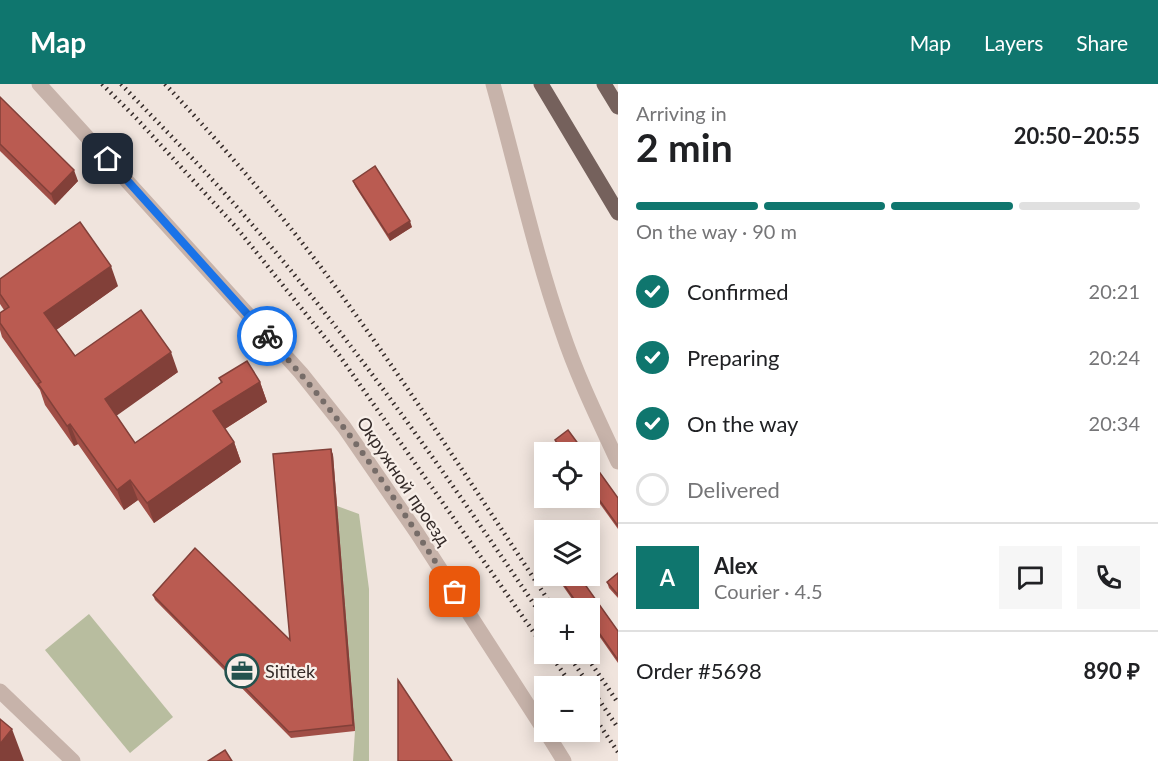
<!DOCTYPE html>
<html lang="en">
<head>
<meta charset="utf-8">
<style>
  :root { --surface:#fff; --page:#f6f6f6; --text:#202124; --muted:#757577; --line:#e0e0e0; --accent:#0f766e }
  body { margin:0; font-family:Lato,sans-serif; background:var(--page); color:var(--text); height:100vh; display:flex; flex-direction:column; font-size:22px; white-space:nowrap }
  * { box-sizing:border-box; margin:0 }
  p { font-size:20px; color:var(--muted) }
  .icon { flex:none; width:33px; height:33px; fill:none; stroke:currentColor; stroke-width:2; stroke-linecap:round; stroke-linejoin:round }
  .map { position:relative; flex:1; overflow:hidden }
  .side { display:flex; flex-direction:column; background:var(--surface); width:540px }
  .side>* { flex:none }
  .fabs { position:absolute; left:534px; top:358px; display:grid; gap:12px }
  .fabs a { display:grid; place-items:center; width:66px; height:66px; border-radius:0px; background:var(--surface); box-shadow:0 3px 15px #0003; font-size:30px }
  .pin { position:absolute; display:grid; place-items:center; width:51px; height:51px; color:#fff; margin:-26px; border-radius:12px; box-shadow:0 3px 9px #0006 }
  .courier { position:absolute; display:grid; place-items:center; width:60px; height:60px; margin:-30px; border:4px solid #1a73e8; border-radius:50%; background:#fff; color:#222; box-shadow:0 2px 8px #0007 }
  .summary em { font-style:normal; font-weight:700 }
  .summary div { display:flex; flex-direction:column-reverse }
  .summary { display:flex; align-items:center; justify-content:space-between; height:102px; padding:0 18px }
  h1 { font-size:39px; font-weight:700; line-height:45px }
  .bar { display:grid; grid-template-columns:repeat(4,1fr); gap:9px 6px; align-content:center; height:72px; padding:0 18px }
  .bar i { height:8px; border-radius:4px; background:var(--line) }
  .bar .current { background:var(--accent) }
  .bar p { grid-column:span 4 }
  .line { display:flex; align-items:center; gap:15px; padding:0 18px; border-top:2px solid var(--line) }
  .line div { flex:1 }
  .round { display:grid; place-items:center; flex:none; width:63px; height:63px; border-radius:0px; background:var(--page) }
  ol { padding:0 18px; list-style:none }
  li { display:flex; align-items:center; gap:18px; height:66px }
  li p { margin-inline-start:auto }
  li .icon { padding:6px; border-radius:50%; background:var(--accent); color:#fff; stroke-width:4 }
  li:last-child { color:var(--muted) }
  li i { width:33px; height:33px; border:3px solid var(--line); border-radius:50% }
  header { display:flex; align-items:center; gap:36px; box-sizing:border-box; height:84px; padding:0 30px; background:var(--accent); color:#fff }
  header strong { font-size:28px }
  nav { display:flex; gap:33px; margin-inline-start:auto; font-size:21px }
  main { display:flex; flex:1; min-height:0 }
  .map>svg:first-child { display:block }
  .green { fill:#b8bd9f }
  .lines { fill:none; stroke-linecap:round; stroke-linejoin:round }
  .minor { stroke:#c7b3aa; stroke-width:15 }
  .tertiary { stroke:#c7b3aa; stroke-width:15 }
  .primary { stroke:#75615c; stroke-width:15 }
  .rail { stroke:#352b29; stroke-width:4.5; stroke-dasharray:1.5 4.5; stroke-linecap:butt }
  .wall { fill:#a04e46 }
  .shaded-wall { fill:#824039 }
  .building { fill:#ba5b51; stroke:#824039; stroke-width:1.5 }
  .done { stroke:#766c68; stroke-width:6; stroke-dasharray:0 10.8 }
  .route { stroke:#1a73e8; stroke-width:8 }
  .labels { text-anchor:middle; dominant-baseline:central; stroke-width:4.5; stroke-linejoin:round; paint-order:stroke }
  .street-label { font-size:18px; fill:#352b29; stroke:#f8efe9 }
  .poi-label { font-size:18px; fill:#352b29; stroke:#f8efe9; text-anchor:start }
</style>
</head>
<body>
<header>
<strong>Map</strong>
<nav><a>Map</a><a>Layers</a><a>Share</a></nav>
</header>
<main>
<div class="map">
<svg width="618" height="677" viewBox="0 0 618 677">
  <rect width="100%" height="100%" fill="#f0e4dd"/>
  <g class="green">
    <path d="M337 422 359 430 369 505V677H353L355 647Z"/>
    <path d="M89 530 173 633 130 669 45 566Z"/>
  </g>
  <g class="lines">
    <path class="minor" d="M0 607 73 677"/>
    <g class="tertiary">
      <path d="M39 0 301 289 344 343 417 449 544 646"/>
      <path d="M493 0C516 82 534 167 562 247 577 292 598 335 618 378"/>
      <path d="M546 648 564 677"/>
    </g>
    <g class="primary">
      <path d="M541 0 618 129"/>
      <path d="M604 0 618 23"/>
    </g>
    <g class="rail">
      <path d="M102 0 136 34 236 143 339 271 544 563"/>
      <path d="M121 0C162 43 204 85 243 130 354 257 450 396 544 535"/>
      <path d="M165 0C227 66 287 136 340 209 415 312 484 419 554 525"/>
      <path d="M550 570 573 603"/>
      <path d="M568 570 618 644"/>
      <path d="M585 570 618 619"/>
      <path d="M590 627 618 668"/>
    </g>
  </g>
  <g class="wall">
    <path d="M0 13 78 97 55 121 0 67Z"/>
    <path d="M353 97 412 143 390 157 355 102Z"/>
    <path d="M0 195 118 202 56 246 75 272 178 288 116 331 135 359 221 299 219 294 260 298 267 318 225 345 234 358 241 378 154 439 138 416 124 426 78 360 74 362 45 321 40 306 2 253 0 246V229L4 226 0 220Z"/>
    <path d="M555 356 585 369H562L557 361Z"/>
    <path d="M331 365 333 371 355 647 291 654 155 516 153 511 290 556Z"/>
    <path d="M590 375 618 414V445L590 406Z"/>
    <path d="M618 489V514L609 504 607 498Z"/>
    <path d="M556 492H579L618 547V579L590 539V525H579Z"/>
  </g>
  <g class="shaded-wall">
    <path d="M74 86 78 97 55 121 51 110Z"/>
    <path d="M410 137 412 143 390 157 388 151Z"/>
    <path d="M111 182 118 202 52 249 44 229Z"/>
    <path d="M171 268 178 288 112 335 105 315Z"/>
    <path d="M260 298 267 318 220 348 213 327Z"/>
    <path d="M70 340 78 360 74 362 67 342Z"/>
    <path d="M234 358 241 378 154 439 147 419Z"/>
    <path d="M331 365 333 371 355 647 353 641Z"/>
    <path d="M130 396 138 416 124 426 117 406Z"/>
    <path d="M12 645 24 677H0V660Z"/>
  </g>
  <g class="building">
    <path d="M0 13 74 86 51 110 0 60Z"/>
    <path d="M375 82 410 137 388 151 353 97Z"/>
    <path d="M80 138 111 182 44 229 75 272 141 226 171 268 105 315 135 359 222 298 219 294 247 277 260 298 213 327 234 358 147 419 130 396 117 406 70 340 67 342 38 300 41 298 0 239V229L9 223 0 210V195Z"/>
    <path d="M568 346 585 369H564L555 356Z"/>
    <path d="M331 365 353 641 289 648 153 511 195 464 290 556 273 370Z"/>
    <path d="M590 375 618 414V442L590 403Z"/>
    <path d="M544 465V473L541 468Z"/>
    <path d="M618 489V511L607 498Z"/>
    <path d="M558 492H579L618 547V576L590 536V525H581Z"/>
    <path d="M398 596 452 677H398Z"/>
    <path d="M0 635 12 645 0 660Z"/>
    <path d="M225 666 232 677H208Z"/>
  </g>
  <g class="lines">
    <path class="done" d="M267 252C294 282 320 312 344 344 384 396 419 453 455 508"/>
    <path class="route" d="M108 75 267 252"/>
  </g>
  <defs>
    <symbol id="office-ring" viewBox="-11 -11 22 22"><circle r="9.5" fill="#f8efe9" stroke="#23524e" stroke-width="1.5"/><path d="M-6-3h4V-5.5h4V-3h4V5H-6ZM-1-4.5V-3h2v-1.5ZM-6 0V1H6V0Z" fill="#23524e"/></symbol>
  </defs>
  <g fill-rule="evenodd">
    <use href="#office-ring" x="223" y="568" width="38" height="38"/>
  </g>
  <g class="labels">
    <g class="street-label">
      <text transform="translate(404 397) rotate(56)">Окружной проезд</text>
    </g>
    <g class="poi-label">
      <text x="265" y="587">Sititek</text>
    </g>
  </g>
</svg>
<div class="fabs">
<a><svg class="icon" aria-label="locate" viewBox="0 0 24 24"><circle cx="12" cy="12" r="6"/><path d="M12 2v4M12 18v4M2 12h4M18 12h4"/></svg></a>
<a><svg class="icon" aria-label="layers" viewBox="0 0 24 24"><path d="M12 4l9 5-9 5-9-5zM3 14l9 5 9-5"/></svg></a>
<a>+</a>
<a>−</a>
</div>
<div class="pin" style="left:455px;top:508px;background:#ea580c"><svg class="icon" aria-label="bag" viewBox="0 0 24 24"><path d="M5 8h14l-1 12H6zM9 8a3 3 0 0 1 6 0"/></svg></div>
<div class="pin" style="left:108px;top:75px;background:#1f2937"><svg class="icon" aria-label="home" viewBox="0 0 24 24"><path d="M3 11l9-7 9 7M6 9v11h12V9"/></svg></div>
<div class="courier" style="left:267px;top:252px"><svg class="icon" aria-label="bike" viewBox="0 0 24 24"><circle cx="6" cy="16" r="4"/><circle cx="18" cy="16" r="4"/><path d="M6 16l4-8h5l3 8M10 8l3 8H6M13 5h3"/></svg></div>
</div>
<section class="side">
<div class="summary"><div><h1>2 min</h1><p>Arriving in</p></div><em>20:50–20:55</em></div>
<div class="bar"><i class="current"></i><i class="current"></i><i class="current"></i><i></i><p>On the way · 90 m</p></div>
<ol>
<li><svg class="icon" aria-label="check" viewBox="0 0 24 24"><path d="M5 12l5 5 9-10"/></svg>Confirmed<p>20:21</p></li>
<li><svg class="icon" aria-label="check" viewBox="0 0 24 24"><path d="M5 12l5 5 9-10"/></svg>Preparing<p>20:24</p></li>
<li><svg class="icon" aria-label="check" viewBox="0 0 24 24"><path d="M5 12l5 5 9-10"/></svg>On the way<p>20:34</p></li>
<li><i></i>Delivered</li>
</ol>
<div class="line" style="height:108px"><b class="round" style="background:var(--accent);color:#fff">A</b><div><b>Alex</b><p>Courier · 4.5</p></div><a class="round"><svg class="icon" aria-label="chat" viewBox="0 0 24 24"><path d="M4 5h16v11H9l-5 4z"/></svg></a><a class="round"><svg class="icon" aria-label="phone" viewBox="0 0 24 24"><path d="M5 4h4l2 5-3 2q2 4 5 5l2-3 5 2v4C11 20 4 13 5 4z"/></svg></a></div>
<div class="line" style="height:78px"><div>Order #5698</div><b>890 ₽</b></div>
</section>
</main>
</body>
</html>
